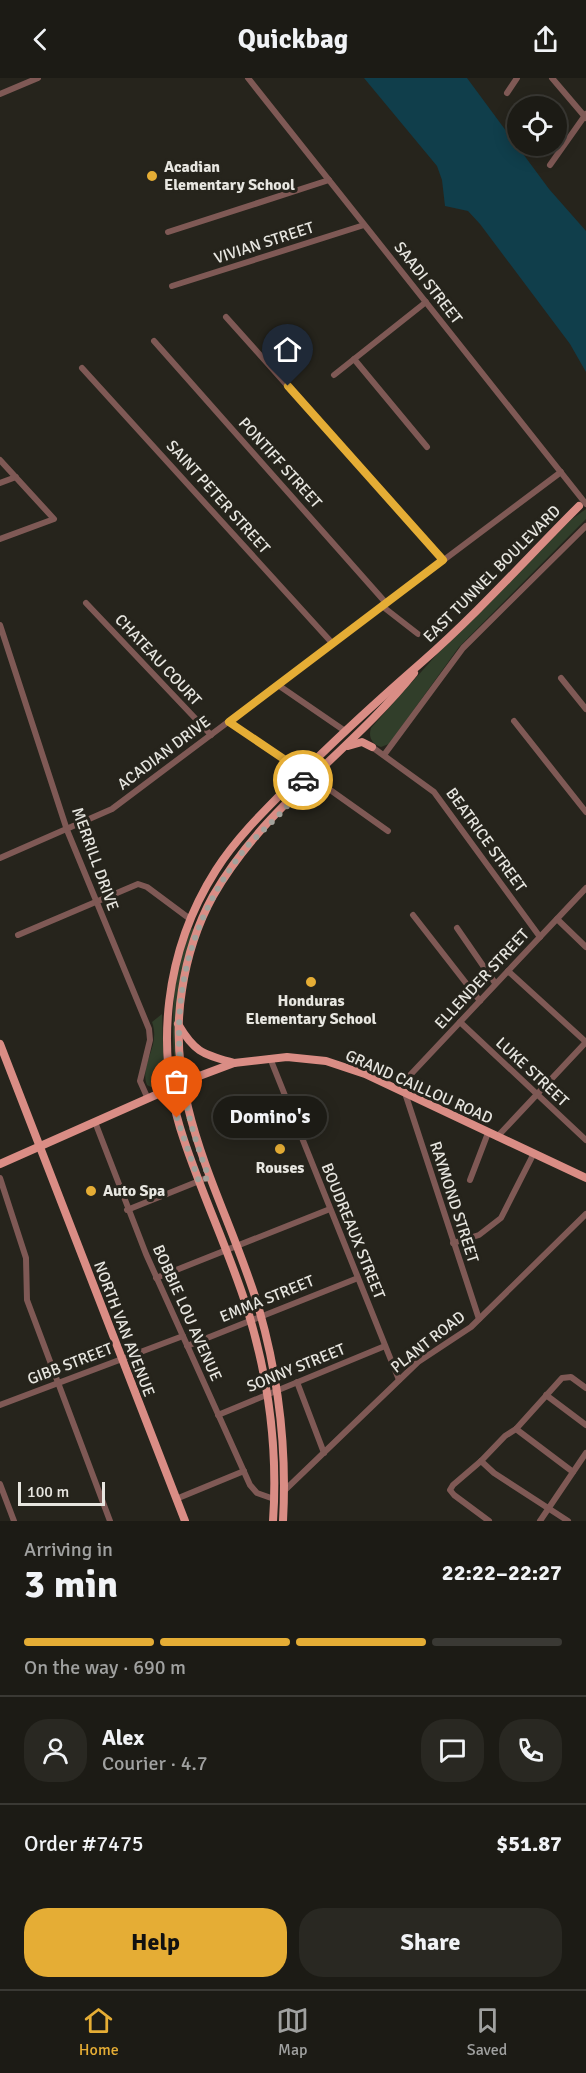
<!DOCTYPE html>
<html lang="en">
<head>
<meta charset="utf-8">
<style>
  :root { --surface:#1c1b15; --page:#292822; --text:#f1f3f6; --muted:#a0a1a0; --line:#3a3934; --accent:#e5ad35 }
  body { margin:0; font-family:Signika,sans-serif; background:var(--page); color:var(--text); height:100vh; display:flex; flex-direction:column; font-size:22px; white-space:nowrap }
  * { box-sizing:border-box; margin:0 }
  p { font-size:20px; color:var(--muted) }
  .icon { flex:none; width:33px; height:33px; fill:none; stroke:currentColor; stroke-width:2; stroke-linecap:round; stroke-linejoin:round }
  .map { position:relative; height:1443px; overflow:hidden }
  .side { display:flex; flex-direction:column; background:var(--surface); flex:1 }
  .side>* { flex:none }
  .fabs { position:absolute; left:507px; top:18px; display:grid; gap:12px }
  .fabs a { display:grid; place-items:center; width:60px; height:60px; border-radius:50%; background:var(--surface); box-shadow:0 3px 15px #0003,0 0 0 2px var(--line); font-size:30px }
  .scale { position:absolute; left:18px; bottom:15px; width:87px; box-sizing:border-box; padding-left:6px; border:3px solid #e7e6e0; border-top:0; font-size:16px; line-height:21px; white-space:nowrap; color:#e7e6e0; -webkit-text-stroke:4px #26241c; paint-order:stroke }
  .pin { position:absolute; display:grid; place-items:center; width:51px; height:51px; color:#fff; margin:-62px -26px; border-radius:50% 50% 50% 0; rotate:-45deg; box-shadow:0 0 6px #0007 }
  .pin .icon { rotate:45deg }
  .courier { position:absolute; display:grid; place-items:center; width:60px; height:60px; margin:-30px; border:4px solid #e5ad35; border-radius:50%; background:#fff; color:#222; box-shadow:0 2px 8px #0007 }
  .bubble { position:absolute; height:42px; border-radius:21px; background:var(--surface); box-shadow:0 3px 15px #0003,0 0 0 2px var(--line); font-size:20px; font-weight:700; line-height:42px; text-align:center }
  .head em { font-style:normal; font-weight:700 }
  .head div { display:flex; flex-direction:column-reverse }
  .head { display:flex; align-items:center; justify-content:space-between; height:102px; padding:0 24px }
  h1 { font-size:39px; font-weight:700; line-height:45px }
  .bar { display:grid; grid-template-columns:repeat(4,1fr); gap:9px 6px; align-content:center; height:72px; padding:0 24px }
  .bar i { height:8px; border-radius:4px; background:var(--line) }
  .bar .on { background:var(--accent) }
  .bar p { grid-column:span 4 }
  .line { display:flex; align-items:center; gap:15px; padding:0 24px; border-top:2px solid var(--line) }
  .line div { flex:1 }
  .round { display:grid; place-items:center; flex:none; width:63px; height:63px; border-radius:24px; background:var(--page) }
  .action { display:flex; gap:12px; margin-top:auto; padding:12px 24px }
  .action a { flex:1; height:69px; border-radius:24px; background:var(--accent); color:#111; font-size:24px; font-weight:700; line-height:69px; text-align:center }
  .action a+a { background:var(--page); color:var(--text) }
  header { display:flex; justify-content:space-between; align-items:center; height:78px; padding:0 24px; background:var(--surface); font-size:27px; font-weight:700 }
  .tabs { display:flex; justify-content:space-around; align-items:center; height:84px; border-top:2px solid var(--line); background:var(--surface); font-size:16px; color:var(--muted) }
  .tabs a { display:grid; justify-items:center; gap:3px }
  .tabs .on { color:var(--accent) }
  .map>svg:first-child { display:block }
  .green { fill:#313e2a }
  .water { fill:#103e4b }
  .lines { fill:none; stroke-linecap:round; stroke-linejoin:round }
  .minor { stroke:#7f5955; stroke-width:6 }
  .major { stroke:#da8d85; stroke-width:8 }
  .done { stroke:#a3a29b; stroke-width:6; stroke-dasharray:0 10.8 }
  .route { stroke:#e5ad35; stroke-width:8 }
  .poi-dot { fill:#e5ad35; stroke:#26241c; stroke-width:2 }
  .labels { text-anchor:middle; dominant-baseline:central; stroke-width:6; stroke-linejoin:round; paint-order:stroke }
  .poi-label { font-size:16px; font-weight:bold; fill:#e7e6e0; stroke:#26241c; text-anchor:start }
  .street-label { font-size:16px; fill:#e7e6e0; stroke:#26241c }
</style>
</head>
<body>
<header><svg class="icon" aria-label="back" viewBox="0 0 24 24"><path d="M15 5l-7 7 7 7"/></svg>Quickbag<svg class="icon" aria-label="share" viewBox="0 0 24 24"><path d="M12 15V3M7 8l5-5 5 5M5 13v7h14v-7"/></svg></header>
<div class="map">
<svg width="586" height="1443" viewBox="0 0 586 1443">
  <rect width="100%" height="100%" fill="#26241c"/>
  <g class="green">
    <path d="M586 431V441L459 569 389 666 381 669C372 666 368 659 371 650L447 565 572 441Z"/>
    <path d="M192 850 194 852 177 930V996C169 964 172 876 192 850Z"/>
    <path d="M162 936 164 997 158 1006 151 1009 147 1007C139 985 161 969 152 944Z"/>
  </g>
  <path class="water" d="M364 0H467L549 111 586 153V294L570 266 480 146 468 133 445 128 442 102 437 88Z"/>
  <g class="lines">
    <g class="minor">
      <path d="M248 0 586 426"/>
      <path d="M552 0 586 40"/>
      <path d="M507 15 517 0"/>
      <path d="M0 16 38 0"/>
      <path d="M550 87 586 36"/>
      <path d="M168 154 329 102"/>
      <path d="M172 208 364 147"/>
      <path d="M226 239 443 482"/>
      <path d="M154 263 386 525"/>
      <path d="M354 281 427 369"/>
      <path d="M82 290 333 566"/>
      <path d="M334 297 426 224"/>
      <path d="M0 382 54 441 0 461"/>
      <path d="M0 405 16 399"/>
      <path d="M86 525 211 657"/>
      <path d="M382 528 418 556"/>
      <path d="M0 547 67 752 149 951 150 962 140 1003 148 1021"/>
      <path d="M561 600 586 631"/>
      <path d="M278 607 345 653"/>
      <path d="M514 643 586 734"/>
      <path d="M229 644 303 694"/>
      <path d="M372 669 434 714 540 859"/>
      <path d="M384 677 463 570 586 448"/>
      <path d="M312 699 388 753"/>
      <path d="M0 780 112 731 561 394"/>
      <path d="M413 837 480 923"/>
      <path d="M557 841 586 869"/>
      <path d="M457 850 495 905"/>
      <path d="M18 857 138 806 147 809 190 841"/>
      <path d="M508 893 586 964"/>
      <path d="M460 944 586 1062"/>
      <path d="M270 980 399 1302"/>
      <path d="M397 1011 586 810"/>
      <path d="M405 1015 479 1241"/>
      <path d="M95 1044 146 1176 250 1407 257 1415 274 1421"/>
      <path d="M497 1059 586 964"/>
      <path d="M0 1100 26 1180 27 1222 110 1443"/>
      <path d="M470 1102 488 1055"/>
      <path d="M127 1132 209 1099"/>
      <path d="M453 1165 479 1157 501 1140 533 1077"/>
      <path d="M156 1200 330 1131"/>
      <path d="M187 1268 358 1200"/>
      <path d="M297 1304 324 1375"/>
      <path d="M546 1317 586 1347"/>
      <path d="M0 1327 183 1258"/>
      <path d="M218 1337 385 1268"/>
      <path d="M516 1351 573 1394"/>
      <path d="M481 1383 494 1395 568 1443"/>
      <path d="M0 1406 14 1443"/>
      <path d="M285 1412 418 1284 471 1249 586 1136"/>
      <path d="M176 1421 244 1393"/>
      <path d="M489 1443 454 1417 450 1412 453 1407 481 1383 505 1358 516 1351 562 1300 571 1299 586 1310"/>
      <path d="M540 1443 586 1375"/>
    </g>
    <g class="major">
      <path d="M348 668 362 664 372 669"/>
      <path d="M178 946C195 975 203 976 234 985"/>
      <path d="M0 966 185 1443"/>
      <path d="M0 1086 194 1000 234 985 287 979 326 983 365 996 586 1100"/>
      <path d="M273 1443C278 1372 268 1298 247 1230 229 1173 203 1119 184 1062 153 972 165 872 216 792 235 762 261 736 286 711 330 666 375 625 422 584 477 536 527 480 579 428"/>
      <path d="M283 1443C287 1371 279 1301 259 1231 227 1124 163 1028 182 912 187 879 197 847 213 818 263 730 351 673 414 595"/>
    </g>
  </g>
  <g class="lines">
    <path class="done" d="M177 1040 199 1104 209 1099C163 985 166 870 245 771 259 754 300 722 303 702"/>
    <path class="route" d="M288 308 443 482 229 644 303 694V702"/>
  </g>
  <g class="poi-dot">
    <circle cx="152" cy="98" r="6"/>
    <circle cx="311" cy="904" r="6"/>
    <circle cx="280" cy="1071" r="6"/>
    <circle cx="91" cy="1113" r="6"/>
  </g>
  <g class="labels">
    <g class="poi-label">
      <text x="164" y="89">Acadian<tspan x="164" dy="18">Elementary School</tspan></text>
      <text x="311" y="923" text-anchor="middle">Honduras<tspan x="311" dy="18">Elementary School</tspan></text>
      <text x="280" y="1090" text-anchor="middle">Rouses</text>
      <text x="103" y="1113">Auto Spa</text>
    </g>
    <g class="street-label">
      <text transform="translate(264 165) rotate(-18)">VIVIAN STREET</text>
      <text transform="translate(428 205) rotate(52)">SAADI STREET</text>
      <text transform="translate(280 385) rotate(48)">PONTIFF STREET</text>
      <text transform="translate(218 419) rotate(48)">SAINT PETER STREET</text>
      <text transform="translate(492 496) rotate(-45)">EAST TUNNEL BOULEVARD</text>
      <text transform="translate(158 582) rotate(47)">CHATEAU COURT</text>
      <text transform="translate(164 675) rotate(-37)">ACADIAN DRIVE</text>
      <text transform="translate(486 762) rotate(54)">BEATRICE STREET</text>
      <text transform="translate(95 781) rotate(70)">MERRILL DRIVE</text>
      <text transform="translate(482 901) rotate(-47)">ELLENDER STREET</text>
      <text transform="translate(532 994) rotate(43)">LUKE STREET</text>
      <text transform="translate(419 1009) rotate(24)">GRAND CAILLOU ROAD</text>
      <text transform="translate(454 1124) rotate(72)">RAYMOND STREET</text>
      <text transform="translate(353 1153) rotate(68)">BOUDREAUX STREET</text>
      <text transform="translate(267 1221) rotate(-22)">EMMA STREET</text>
      <text transform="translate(187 1235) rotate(66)">BOBBIE LOU AVENUE</text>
      <text transform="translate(124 1251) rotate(69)">NORTH VAN AVENUE</text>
      <text transform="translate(428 1264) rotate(-38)">PLANT ROAD</text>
      <text transform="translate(70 1286) rotate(-21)">GIBB STREET</text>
      <text transform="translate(296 1290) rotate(-22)">SONNY STREET</text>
    </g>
  </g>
</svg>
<div class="fabs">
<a><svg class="icon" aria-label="locate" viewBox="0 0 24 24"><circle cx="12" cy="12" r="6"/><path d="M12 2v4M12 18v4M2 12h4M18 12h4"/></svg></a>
</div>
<div class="scale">100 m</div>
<div class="pin" style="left:177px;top:1040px;background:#ea580c"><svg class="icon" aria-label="bag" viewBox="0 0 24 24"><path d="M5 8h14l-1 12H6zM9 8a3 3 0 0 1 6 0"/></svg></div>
<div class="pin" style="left:288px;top:308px;background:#1f2937"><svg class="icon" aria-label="home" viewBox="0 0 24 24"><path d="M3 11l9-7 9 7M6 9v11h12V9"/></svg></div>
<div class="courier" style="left:303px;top:702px"><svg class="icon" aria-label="car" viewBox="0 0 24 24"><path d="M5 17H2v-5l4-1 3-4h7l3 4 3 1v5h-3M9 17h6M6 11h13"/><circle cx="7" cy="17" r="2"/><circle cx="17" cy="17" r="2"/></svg></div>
<div class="bubble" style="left:213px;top:1018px;width:114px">Domino's</div>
</div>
<section class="side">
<div class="head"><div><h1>3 min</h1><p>Arriving in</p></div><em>22:22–22:27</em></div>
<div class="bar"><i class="on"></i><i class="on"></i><i class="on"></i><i></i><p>On the way · 690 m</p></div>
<div class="line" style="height:108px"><a class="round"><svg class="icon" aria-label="person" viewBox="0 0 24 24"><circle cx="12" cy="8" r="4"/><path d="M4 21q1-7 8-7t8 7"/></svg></a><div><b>Alex</b><p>Courier · 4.7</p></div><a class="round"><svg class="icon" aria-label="chat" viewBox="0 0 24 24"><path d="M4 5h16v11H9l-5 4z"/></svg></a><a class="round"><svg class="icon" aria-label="phone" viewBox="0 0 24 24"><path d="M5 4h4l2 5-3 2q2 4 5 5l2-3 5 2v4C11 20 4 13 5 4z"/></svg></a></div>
<div class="line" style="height:78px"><div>Order #7475</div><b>$51.87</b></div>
<div class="action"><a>Help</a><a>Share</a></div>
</section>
<nav class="tabs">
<a class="on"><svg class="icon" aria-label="home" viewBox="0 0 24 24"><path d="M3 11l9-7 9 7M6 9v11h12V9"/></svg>Home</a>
<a><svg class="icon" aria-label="map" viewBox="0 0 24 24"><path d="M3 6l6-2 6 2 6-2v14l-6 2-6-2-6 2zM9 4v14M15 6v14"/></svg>Map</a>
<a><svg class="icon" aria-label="saved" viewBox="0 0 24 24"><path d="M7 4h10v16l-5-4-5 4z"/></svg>Saved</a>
</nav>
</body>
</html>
